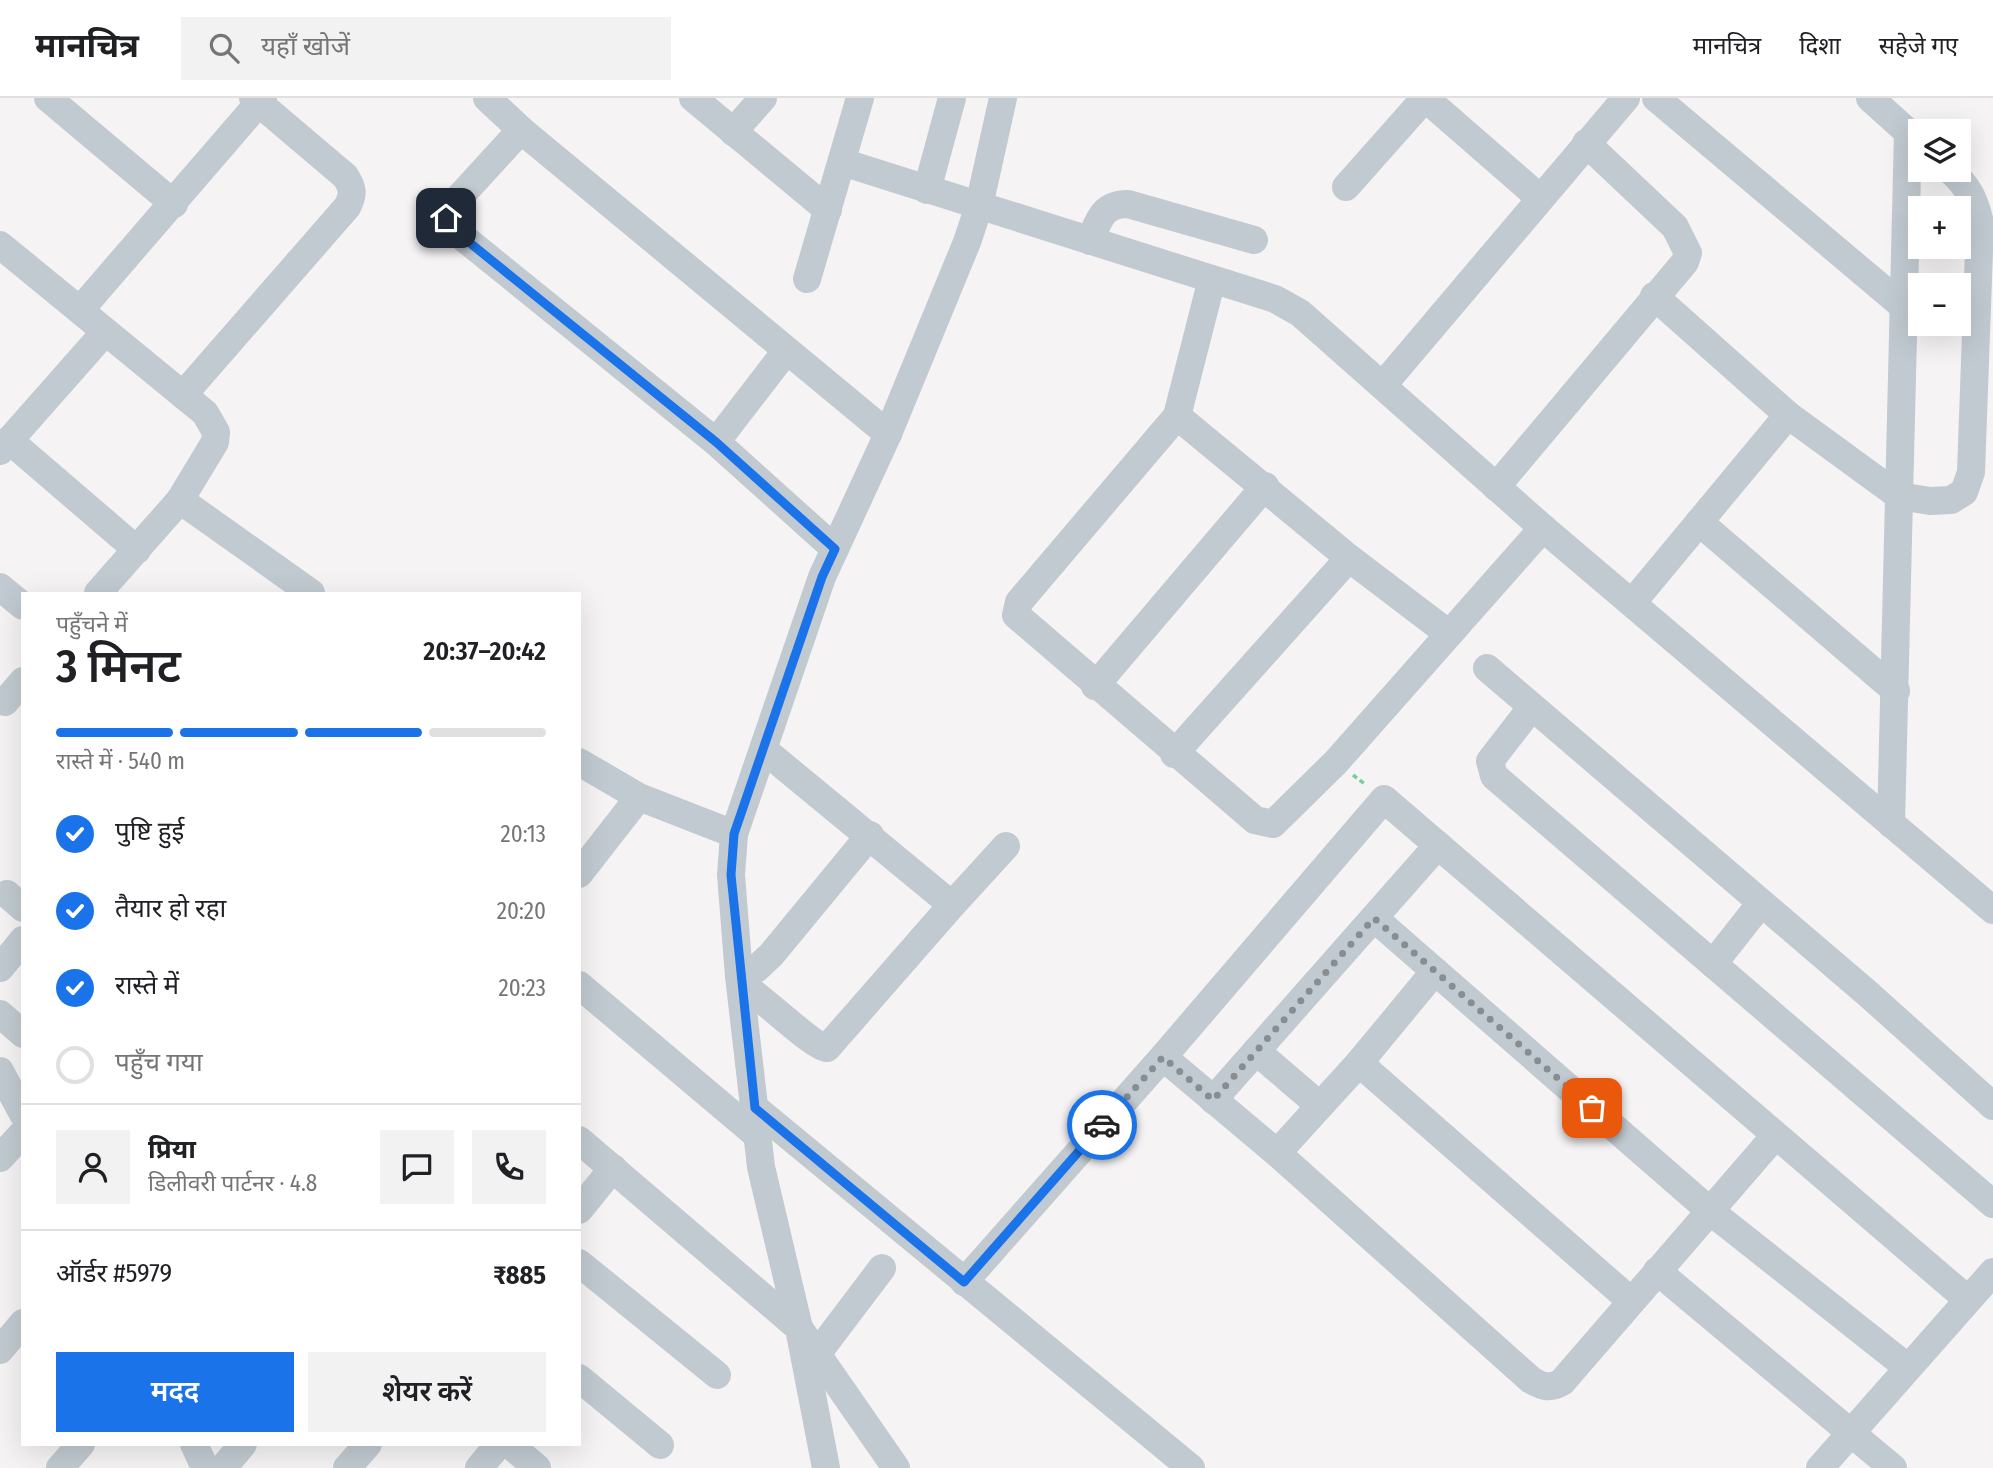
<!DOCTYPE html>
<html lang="hi">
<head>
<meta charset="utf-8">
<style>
  :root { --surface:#fff; --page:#f2f2f2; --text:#202124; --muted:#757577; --line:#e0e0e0; --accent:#1a73e8 }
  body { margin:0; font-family:"Fira Sans Condensed","Noto Sans Devanagari",sans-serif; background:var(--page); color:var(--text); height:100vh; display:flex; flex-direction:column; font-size:26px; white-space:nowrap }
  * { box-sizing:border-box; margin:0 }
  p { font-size:23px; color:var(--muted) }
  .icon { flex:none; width:38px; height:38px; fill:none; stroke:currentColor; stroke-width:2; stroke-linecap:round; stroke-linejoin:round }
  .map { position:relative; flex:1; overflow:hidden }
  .panel { position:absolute; left:21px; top:494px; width:560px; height:854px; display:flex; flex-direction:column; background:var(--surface); border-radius:0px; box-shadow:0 7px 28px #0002 }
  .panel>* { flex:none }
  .buttons { position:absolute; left:1908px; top:21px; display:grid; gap:14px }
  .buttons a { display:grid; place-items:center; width:63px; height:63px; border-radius:0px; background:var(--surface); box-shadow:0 7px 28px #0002; font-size:35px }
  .pin { position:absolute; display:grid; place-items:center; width:60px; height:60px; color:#fff; margin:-30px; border-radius:14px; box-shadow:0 4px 10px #0006 }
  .courier { position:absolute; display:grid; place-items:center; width:70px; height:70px; margin:-35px; border:5px solid #1a73e8; border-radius:50%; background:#fff; color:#222; box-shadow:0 2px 9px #0007 }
  .overview em { font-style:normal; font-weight:600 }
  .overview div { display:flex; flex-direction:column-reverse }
  .overview { display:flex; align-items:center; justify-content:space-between; height:119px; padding:0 35px }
  h1 { font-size:46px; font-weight:600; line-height:52px }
  .bar { display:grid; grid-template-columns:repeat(4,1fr); gap:10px 7px; align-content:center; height:84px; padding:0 35px }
  .bar i { height:9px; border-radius:5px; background:var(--line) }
  .bar .current { background:var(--accent) }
  .bar p { grid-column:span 4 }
  .line { display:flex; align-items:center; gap:18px; padding:0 35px; border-top:2px solid var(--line) }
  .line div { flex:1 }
  .round { display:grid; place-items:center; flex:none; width:74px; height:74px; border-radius:0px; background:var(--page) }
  ol { padding:0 35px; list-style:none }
  li { display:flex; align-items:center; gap:21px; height:77px }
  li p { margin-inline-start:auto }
  li .icon { padding:7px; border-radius:50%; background:var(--accent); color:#fff; stroke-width:4 }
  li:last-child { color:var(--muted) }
  li i { width:38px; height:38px; border:4px solid var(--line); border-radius:50% }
  .cta { display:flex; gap:14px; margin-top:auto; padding:14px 35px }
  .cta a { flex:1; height:80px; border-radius:0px; background:var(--accent); color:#fff; font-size:28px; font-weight:600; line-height:80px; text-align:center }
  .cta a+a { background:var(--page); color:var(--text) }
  header { display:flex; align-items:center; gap:42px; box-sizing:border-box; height:98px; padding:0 35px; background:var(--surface); border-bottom:2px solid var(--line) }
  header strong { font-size:33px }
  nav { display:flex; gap:38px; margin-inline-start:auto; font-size:24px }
  .search { width:490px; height:63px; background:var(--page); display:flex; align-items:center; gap:18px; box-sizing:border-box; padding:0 24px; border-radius:0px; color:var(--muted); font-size:26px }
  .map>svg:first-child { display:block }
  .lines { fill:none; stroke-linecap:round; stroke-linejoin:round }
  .path { stroke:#7ecba1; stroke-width:3.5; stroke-dasharray:5 3.5; stroke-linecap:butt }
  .minor { stroke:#c1cad0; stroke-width:28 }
  .done { stroke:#868e93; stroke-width:7; stroke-dasharray:0 12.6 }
  .route { stroke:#1a73e8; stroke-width:9 }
</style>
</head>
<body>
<header>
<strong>मानचित्र</strong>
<div class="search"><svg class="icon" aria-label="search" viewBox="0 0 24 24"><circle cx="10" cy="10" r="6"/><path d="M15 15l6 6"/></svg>यहाँ खोजें</div>
<nav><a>मानचित्र</a><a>दिशा</a><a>सहेजे गए</a></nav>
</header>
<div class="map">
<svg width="1993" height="1370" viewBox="0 0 1993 1370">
  <rect width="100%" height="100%" fill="#f5f3f3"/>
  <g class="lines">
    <path class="path" d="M1353 677 1366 687"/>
    <g class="minor">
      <path d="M48 0 174 106"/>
      <path d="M487 0 521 32 888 336"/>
      <path d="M693 0 828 112"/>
      <path d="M1425 0 1540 100"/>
      <path d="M1656 0 1903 208"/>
      <path d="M1870 0 1920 45"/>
      <path d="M521 32 455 104 446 119 449 128 716 344 835 451"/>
      <path d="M733 34 763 0"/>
      <path d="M842 64 1275 201 1300 215 1543 430 1993 812"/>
      <path d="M1346 89 1425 0"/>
      <path d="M927 92 952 0"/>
      <path d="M1090 143C1099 122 1102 106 1128 106L1254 142"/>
      <path d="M0 147 205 315 216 334 215 344 180 402 98 495"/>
      <path d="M807 181 860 0"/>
      <path d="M1212 181 1177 318 1019 504 1016 517 1255 722 1273 726 1336 664 1543 430"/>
      <path d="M1654 198 1788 317 1899 398 1930 403 1951 402 1964 394 1971 374 1980 125C1975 102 1968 88 1950 72"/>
      <path d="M80 212 263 0"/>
      <path d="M1383 287 1626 0"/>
      <path d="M183 297 347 109C354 96 353 90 345 78L253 0"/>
      <path d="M1177 318 1349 460 1449 536"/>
      <path d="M9 342 137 452"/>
      <path d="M716 344 786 253"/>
      <path d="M0 353 105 234"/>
      <path d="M1496 389 1685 164 1688 155 1675 129 1586 45"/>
      <path d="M180 402 311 495"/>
      <path d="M1699 424 1896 593"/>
      <path d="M0 489 23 508"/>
      <path d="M1632 505 1788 317"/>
      <path d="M1487 570 1867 895 1993 1008"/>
      <path d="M1095 588 1265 388"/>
      <path d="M5 604 23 583"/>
      <path d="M1531 610 1490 663 1494 678 1993 1106"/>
      <path d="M1174 656 1349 460"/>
      <path d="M579 664 639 699 734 736"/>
      <path d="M1891 726 1908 34"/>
      <path d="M579 776 639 699"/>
      <path d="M7 796 23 810"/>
      <path d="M952 807 1006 748"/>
      <path d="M1374 820 1710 1113 1907 1269"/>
      <path d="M1713 866 1761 805"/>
      <path d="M0 870 23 842"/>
      <path d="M739 878 756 871 771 857 870 737"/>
      <path d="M741 886C760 897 813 949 827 950L952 807 764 652"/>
      <path d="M579 887 758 1038"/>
      <path d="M0 916 23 936"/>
      <path d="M1256 953 1319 1007"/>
      <path d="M1163 959 1384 701 1967 1201"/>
      <path d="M1359 965 1631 1203"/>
      <path d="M0 973 23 1016"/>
      <path d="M1213 1002 1438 747"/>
      <path d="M755 1010 1191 1370"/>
      <path d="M579 1042 799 1230 896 1370"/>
      <path d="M1277 1055 1359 965 1435 873"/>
      <path d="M0 1060 23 1035"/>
      <path d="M579 1112 613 1070"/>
      <path d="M579 1165 717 1277"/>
      <path d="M1657 1173 1893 1370"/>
      <path d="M964 1184 1163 959 1277 1055 1531 1282C1543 1289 1550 1291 1562 1284L1775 1038"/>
      <path d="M0 1252 23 1225"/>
      <path d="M817 1256 882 1170"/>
      <path d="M579 1280 660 1347"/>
      <path d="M194 1346 205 1370"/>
      <path d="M509 1346 537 1370"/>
      <path d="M60 1370 81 1346"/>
      <path d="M223 1370 243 1346"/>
      <path d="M347 1370 368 1346"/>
      <path d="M479 1370 499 1346"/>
      <path d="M826 1370 799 1230 761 1069 739 878 731 777 734 736 822 479 888 336 967 144 979 108 1003 0"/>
      <path d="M1820 1370 1993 1174"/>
    </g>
  </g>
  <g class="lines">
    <path class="done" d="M1102 1027 1163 959 1213 1002 1374 820 1592 1010"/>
    <path class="route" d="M446 120 449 128 716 344 835 451 822 479 734 736 731 777 755 1010 964 1184 1102 1027"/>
  </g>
</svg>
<div class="buttons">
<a><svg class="icon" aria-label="layers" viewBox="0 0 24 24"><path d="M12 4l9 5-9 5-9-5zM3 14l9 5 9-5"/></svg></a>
<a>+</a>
<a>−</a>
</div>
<div class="pin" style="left:1592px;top:1010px;background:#ea580c"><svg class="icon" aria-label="bag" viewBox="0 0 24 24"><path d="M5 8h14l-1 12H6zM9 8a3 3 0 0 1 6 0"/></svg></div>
<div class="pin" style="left:446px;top:120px;background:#1f2937"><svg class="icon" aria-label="home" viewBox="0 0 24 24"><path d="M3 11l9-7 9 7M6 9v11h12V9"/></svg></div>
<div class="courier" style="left:1102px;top:1027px"><svg class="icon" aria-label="car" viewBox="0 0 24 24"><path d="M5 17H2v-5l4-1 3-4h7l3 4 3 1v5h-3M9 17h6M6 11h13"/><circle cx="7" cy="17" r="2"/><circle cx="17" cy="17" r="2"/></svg></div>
<section class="panel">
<div class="overview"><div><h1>3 मिनट</h1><p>पहुँचने में</p></div><em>20:37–20:42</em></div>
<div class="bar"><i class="current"></i><i class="current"></i><i class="current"></i><i></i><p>रास्ते में · 540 m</p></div>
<ol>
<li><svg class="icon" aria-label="check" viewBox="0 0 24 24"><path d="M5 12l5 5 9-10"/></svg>पुष्टि हुई<p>20:13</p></li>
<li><svg class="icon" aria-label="check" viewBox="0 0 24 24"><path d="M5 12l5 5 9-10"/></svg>तैयार हो रहा<p>20:20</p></li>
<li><svg class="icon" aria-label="check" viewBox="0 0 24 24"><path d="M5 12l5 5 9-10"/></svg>रास्ते में<p>20:23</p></li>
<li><i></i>पहुँच गया</li>
</ol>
<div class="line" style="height:126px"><a class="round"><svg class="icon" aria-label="person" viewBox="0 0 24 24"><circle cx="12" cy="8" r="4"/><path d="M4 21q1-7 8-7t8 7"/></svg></a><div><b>प्रिया</b><p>डिलीवरी पार्टनर · 4.8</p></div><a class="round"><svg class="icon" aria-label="chat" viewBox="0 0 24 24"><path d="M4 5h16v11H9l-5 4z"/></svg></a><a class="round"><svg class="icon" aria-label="phone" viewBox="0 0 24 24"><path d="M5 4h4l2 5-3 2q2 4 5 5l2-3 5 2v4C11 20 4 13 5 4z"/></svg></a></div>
<div class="line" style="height:91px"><div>ऑर्डर #5979</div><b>₹885</b></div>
<div class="cta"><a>मदद</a><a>शेयर करें</a></div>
</section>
</div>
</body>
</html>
